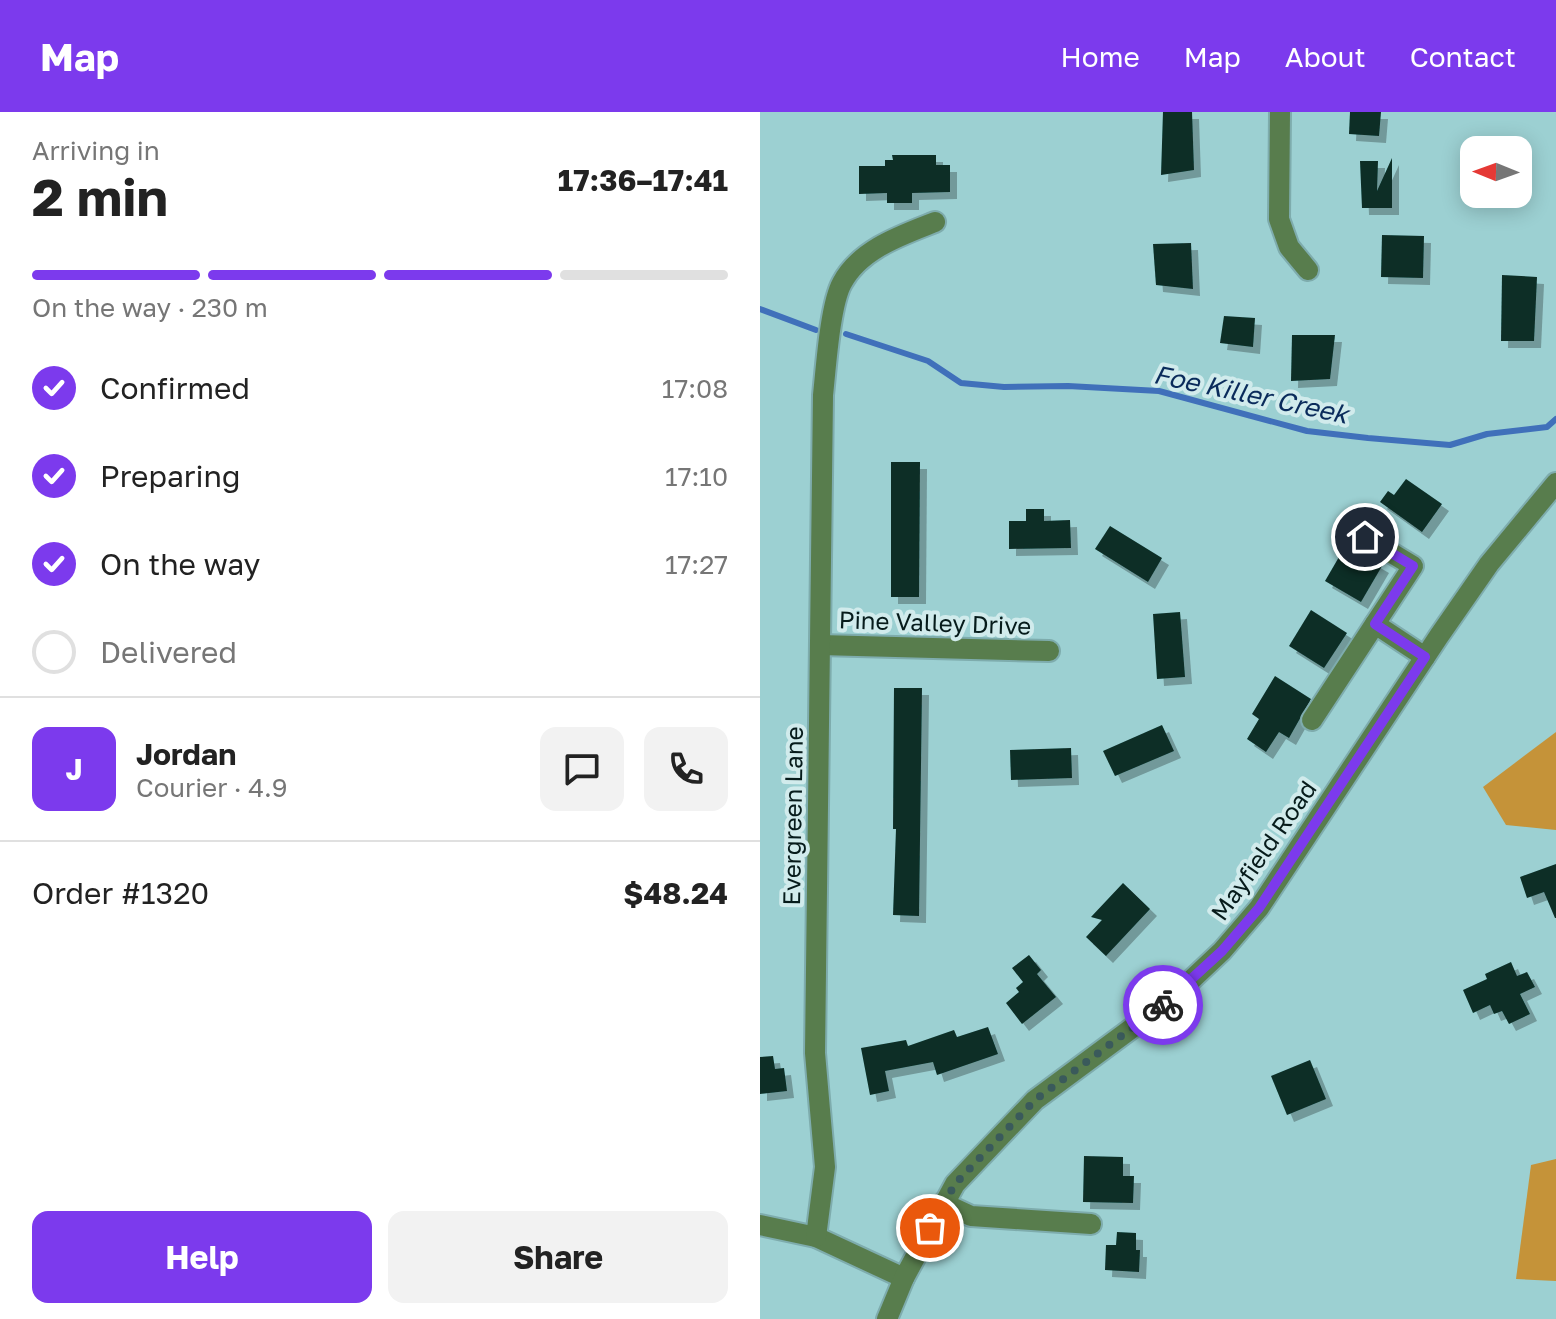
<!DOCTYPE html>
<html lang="en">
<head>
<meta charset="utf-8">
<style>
  :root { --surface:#fff; --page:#f2f2f2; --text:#222; --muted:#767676; --line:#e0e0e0; --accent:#7c3aed }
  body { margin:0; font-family:"Golos Text",sans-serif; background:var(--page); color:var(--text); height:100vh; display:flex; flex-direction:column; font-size:30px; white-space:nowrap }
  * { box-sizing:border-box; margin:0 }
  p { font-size:26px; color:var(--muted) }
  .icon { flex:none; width:44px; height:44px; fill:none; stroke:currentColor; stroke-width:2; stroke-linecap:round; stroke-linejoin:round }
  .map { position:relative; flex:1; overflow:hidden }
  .panel { display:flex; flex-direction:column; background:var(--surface); width:760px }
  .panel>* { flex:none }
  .needle { width:52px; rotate:271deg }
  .buttons { position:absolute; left:700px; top:24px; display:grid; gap:16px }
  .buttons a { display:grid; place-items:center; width:72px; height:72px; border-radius:16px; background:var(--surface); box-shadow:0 4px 20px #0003; font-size:40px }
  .pin { position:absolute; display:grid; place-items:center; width:68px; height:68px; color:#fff; margin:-34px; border:4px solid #fff; border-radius:50%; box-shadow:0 2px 8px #0007 }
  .courier { position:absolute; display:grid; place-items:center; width:80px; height:80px; margin:-40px; border:6px solid #7c3aed; border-radius:50%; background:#fff; color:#222; box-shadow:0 2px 10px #0007 }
  .overview em { font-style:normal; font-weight:700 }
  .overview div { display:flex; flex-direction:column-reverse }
  .overview { display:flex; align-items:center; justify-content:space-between; height:136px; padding:0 32px }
  h1 { font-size:52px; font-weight:700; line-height:60px }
  .bar { display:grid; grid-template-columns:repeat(4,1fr); gap:12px 8px; align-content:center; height:96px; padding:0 32px }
  .bar i { height:10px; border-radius:6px; background:var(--line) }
  .bar .selected { background:var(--accent) }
  .bar p { grid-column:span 4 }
  .line { display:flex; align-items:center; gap:20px; padding:0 32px; border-top:2px solid var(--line) }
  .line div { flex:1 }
  .round { display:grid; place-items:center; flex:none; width:84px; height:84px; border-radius:16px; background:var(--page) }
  ol { padding:0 32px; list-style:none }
  li { display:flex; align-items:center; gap:24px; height:88px }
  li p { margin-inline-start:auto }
  li .icon { padding:8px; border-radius:50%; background:var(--accent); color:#fff; stroke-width:4 }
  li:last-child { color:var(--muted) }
  li i { width:44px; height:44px; border:4px solid var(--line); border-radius:50% }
  .action { display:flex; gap:16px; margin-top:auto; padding:16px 32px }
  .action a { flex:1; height:92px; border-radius:16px; background:var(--accent); color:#fff; font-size:32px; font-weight:700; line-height:92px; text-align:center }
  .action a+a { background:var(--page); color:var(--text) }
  header { display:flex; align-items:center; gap:48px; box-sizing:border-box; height:112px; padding:0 40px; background:var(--accent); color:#fff }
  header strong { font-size:38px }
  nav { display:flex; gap:44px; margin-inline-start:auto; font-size:28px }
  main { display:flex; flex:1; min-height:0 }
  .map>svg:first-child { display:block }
  .green { fill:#c59339 }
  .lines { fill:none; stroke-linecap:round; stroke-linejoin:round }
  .stream { stroke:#4070ba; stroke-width:6 }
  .building { fill:#092e27; filter:url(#shadow) }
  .minor-casing { stroke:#7eacad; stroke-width:24 }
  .minor { stroke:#587d4d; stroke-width:20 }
  .done { stroke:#3a5a5b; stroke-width:8; stroke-dasharray:0 14.4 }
  .route { stroke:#7c3aed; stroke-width:10 }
  .labels { text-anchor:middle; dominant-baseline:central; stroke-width:8; stroke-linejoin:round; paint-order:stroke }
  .street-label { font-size:24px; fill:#061b1b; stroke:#d1ebec }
  .water-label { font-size:26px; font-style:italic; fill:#0a2b5b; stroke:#d1ebec }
</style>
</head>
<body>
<header>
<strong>Map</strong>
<nav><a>Home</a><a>Map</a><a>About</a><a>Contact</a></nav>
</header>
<main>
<section class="panel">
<div class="overview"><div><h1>2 min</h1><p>Arriving in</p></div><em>17:36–17:41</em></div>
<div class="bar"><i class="selected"></i><i class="selected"></i><i class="selected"></i><i></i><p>On the way · 230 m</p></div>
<ol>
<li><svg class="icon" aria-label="check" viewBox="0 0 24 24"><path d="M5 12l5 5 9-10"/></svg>Confirmed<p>17:08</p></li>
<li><svg class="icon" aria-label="check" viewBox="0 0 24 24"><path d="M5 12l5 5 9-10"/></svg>Preparing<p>17:10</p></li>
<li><svg class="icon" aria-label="check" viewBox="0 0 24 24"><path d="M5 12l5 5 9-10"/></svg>On the way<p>17:27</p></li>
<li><i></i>Delivered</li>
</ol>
<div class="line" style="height:144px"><b class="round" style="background:var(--accent);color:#fff">J</b><div><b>Jordan</b><p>Courier · 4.9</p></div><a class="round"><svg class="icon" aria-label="chat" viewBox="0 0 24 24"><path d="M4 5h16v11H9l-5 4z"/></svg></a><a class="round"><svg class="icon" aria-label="phone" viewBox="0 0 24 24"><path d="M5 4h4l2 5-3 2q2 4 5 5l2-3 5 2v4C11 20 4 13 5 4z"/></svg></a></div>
<div class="line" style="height:104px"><div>Order #1320</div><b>$48.24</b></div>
<div class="action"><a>Help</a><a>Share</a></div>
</section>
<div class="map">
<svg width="796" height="1207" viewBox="0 0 796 1207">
  <defs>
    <filter id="shadow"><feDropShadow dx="7" dy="7" stdDeviation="0" flood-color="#0004"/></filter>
  </defs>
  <rect width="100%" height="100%" fill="#9cd0d2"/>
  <g class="green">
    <path d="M796 620V718L746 713 723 675Z"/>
    <path d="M796 1047V1169L756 1167 771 1053Z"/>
  </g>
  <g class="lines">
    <g class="stream">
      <path d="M0 197 56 218"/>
      <path d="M86 222 168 249 201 271 244 275 308 274 399 279 547 319 608 326 690 333 727 322 787 315 796 307"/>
    </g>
  </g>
  <g class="building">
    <path d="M403 0H432L434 58 401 63Z"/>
    <path d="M590 0H621L619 24 589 22Z"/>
    <path d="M132 43H176V53H190V80L152 81V91H127V81L99 82V54H125V48H133Z"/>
    <path d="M632 46V96H602L600 49H618L617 79Z"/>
    <path d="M622 123 664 124 663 166 621 165Z"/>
    <path d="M431 131 433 177 396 173 393 132Z"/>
    <path d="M742 163 777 165 774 229H741Z"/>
    <path d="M464 204 495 206 493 235 460 231Z"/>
    <path d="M532 223H575L570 267 531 269Z"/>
    <path d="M131 350H160L159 485H131Z"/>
    <path d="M646 367 682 392 662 420 620 390 628 379 634 383Z"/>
    <path d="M266 397H284V409L310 408 311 436 249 437V409H266Z"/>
    <path d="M350 414 402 446 388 470 335 437Z"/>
    <path d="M586 433 622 454 601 490 565 469Z"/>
    <path d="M551 498 587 521 564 556 529 534Z"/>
    <path d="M420 500 425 565 397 567 393 502Z"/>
    <path d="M515 564 551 587 529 626 519 620 506 640 487 627 499 607 492 602Z"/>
    <path d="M134 576H162L159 804 133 803 136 717H133Z"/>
    <path d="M402 613 414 639 355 664 343 639Z"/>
    <path d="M311 636 312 666 251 668 250 638Z"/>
    <path d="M796 752V806H795L784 780 767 786 760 765Z"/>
    <path d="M363 771 390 797 346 844 326 825 342 808 331 805Z"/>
    <path d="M269 843 281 858 277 862 296 885 262 912 246 891 259 880 256 876 263 870 252 856Z"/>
    <path d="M751 850 757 864 767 860 775 875 760 882 770 902 749 912 742 899 734 902 730 893 713 901 703 878 727 867 725 862Z"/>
    <path d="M228 915 238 942 177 963 173 950 125 959 129 979 110 983 101 936 146 928 148 934 194 918 197 925Z"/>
    <path d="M13 944 15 957 24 956 27 979 0 982V945Z"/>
    <path d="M550 948 566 987 527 1003 511 964Z"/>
    <path d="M324 1044 363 1045V1064H374L373 1091 323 1090Z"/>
    <path d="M357 1120 376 1121V1138H380L379 1160 345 1158 346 1133H356Z"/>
  </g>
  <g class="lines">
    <defs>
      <g id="minor">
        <path d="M520 0 519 107 529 135 548 158"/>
        <path d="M615 512 665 545"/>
        <path d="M60 533 289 539"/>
        <path d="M552 608 653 454 605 425"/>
        <path d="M183 1091 211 1104 331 1112"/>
        <path d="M0 1113 56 1125 144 1166"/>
        <path d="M56 1125 65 1055 55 941 63 283C66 256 70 193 82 171 100 137 142 123 175 110"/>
        <path d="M127 1207 144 1166 195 1072 275 988 410 888 462 839 499 796 679 524 729 452 796 371"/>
      </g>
    </defs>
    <use href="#minor" class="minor-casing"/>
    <use href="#minor" class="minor"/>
  </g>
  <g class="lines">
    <path class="done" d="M170 1116 195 1072 275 988 403 893"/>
    <path class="route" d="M403 893 462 839 499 796 665 545 615 512 653 454 605 425"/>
  </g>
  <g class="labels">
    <g class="street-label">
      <text transform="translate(175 510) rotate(2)">Pine Valley Drive</text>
      <text transform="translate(32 704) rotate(-89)">Evergreen Lane</text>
      <text transform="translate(503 738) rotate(-55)">Mayfield Road</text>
    </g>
    <g class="water-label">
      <text transform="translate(491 282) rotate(12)">Foe Killer Creek</text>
    </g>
  </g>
</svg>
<div class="buttons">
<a><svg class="needle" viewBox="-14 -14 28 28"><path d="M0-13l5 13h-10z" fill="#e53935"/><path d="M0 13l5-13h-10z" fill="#767676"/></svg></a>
</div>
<div class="pin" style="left:170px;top:1116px;background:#ea580c"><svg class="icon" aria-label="bag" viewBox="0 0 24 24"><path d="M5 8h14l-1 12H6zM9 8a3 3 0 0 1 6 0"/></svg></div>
<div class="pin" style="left:605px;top:425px;background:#1f2937"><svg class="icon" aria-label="home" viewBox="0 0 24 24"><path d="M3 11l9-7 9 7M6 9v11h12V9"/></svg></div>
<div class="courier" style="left:403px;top:893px"><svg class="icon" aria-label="bike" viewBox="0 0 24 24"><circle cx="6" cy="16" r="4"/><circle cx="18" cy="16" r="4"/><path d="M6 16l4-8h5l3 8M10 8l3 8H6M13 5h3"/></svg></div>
</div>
</main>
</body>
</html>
